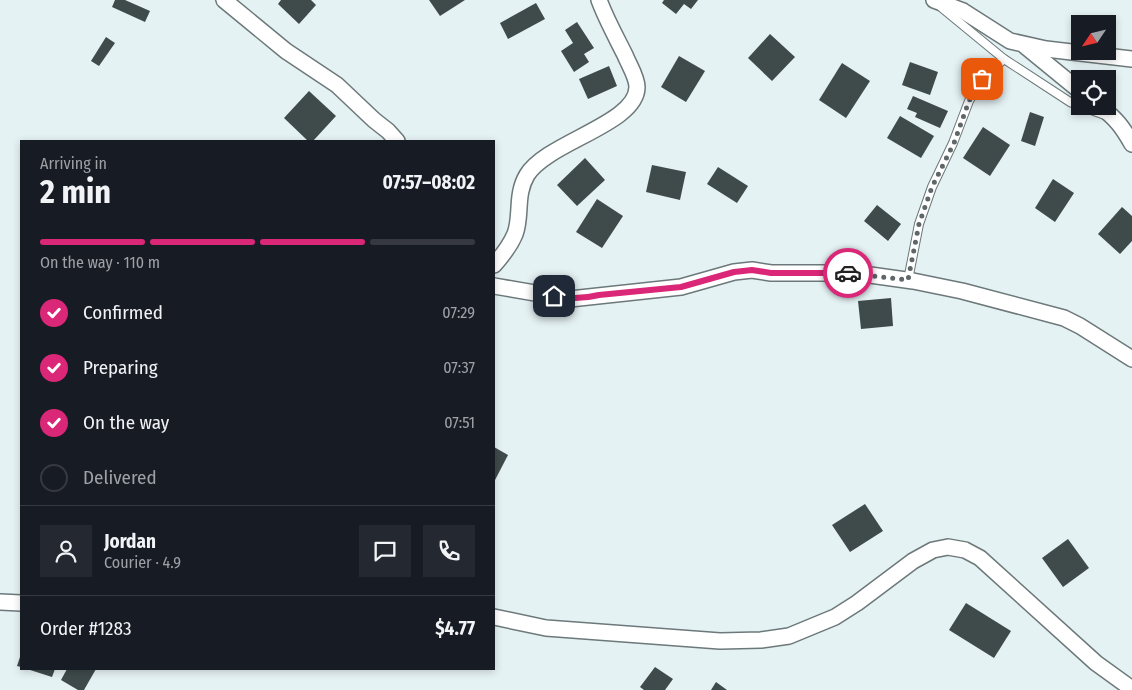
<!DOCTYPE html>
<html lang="en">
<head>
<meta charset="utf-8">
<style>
  :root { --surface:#171b24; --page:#242831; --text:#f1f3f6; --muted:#9ea1a6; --line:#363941; --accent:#db2777 }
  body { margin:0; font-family:"Fira Sans Condensed",sans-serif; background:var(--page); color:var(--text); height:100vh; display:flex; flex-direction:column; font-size:19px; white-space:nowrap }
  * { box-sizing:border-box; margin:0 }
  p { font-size:16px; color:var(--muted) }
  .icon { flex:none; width:28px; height:28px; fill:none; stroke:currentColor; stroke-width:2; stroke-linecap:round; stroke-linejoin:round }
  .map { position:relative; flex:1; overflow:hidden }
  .panel { position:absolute; left:20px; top:140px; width:475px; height:530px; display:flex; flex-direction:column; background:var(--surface); border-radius:0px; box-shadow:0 2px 8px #0003 }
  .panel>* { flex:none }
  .needle { width:32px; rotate:235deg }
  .buttons { position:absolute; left:1071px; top:15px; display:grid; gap:10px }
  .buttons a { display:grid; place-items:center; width:45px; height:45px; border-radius:0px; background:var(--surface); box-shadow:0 2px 8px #0003; font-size:25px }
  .pin { position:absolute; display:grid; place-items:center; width:42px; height:42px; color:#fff; margin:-21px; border-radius:10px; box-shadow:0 2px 8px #0006 }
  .courier { position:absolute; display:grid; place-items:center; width:50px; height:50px; margin:-25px; border:4px solid #db2777; border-radius:50%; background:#fff; color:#222; box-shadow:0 1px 6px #0007 }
  .headline em { font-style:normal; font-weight:700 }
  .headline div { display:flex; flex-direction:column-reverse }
  .headline { display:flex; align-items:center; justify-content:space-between; height:85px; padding:0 20px }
  h1 { font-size:32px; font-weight:700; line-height:38px }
  .bar { display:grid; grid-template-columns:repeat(4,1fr); gap:8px 5px; align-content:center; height:60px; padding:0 20px }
  .bar i { height:6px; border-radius:4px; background:var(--line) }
  .bar .selected { background:var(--accent) }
  .bar p { grid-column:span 4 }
  .line { display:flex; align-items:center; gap:12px; padding:0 20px; border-top:1px solid var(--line) }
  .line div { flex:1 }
  .round { display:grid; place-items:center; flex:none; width:52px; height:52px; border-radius:0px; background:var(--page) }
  ol { padding:0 20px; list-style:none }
  li { display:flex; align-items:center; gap:15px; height:55px }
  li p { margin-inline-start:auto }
  li .icon { padding:5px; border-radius:50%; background:var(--accent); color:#fff; stroke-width:4 }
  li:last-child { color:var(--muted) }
  li i { width:28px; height:28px; border:2px solid var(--line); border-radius:50% }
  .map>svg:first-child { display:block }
  .building { fill:#3f4a4b }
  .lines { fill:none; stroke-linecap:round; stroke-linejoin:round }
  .lane-casing { stroke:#6c7879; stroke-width:10 }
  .street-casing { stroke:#6c7879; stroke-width:18 }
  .lane { stroke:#fff; stroke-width:8 }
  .street { stroke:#fff; stroke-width:15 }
  .done { stroke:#5e6667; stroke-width:5; stroke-dasharray:0 9 }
  .route { stroke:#db2777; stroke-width:6 }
</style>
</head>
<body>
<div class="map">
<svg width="1132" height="690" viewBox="0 0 1132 690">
  <rect width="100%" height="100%" fill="#e5f2f4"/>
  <g class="building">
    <path d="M115 0H125L150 11 145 22 112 7Z"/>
    <path d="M281 0H311L316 5 299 24 278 4Z"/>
    <path d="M429 0H465L440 16Z"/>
    <path d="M664 0H698L691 9 684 4 676 14 662 3Z"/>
    <path d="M536 3 545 19 508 39 500 23Z"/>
    <path d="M577 22 594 48 584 54 589 62 574 72 561 51 573 43 565 30Z"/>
    <path d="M770 34 795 57 772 81 748 58Z"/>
    <path d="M106 37 115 43 99 66 91 61Z"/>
    <path d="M679 56 705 71 686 102 661 87Z"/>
    <path d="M910 62 938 72 930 95 902 85Z"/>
    <path d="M842 63 870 81 846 118 819 100Z"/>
    <path d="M609 66 617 86 588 99 579 79Z"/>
    <path d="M309 91 336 116 313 141H308L284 118Z"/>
    <path d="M913 96 948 111 940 128 915 117 917 113 907 109Z"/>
    <path d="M1030 112 1044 117 1035 146 1021 141Z"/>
    <path d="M900 116 934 136 921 158 887 138Z"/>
    <path d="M983 127 1010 145 990 176 963 158Z"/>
    <path d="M585 158 605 180 577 206 557 185Z"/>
    <path d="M652 165 686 172 680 200 646 192Z"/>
    <path d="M718 167 748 186 737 203 707 184Z"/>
    <path d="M1053 179 1074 193 1055 222 1035 208Z"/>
    <path d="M597 199 623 216 602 248 576 232Z"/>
    <path d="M877 205 901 224 888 241 864 221Z"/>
    <path d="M1122 207 1132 216V241L1120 254 1098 234Z"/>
    <path d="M891 298 893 326 861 329 858 301Z"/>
    <path d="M494 447 508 455 494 482Z"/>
    <path d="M865 504 883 531 850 552 832 525Z"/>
    <path d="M1068 539 1089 568 1063 587 1042 558Z"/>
    <path d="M966 603 1011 631 994 658 949 630Z"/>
    <path d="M21 654V667L17 666Z"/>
    <path d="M655 667 673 679 665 690H644L640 687Z"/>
    <path d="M27 669H55L52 677Z"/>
    <path d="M67 669H96L84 690H78L61 680Z"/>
    <path d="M716 682 727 690H711Z"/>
  </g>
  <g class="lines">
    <defs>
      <g id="lane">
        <path d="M942 8 1004 59 1070 102 1080 106"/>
        <path d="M1080 106 1105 115"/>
        <path d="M908 280 919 224 932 187 953 143 969 101 982 79 1004 59"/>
      </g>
      <g id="street">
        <path d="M224 0 286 51 337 85 374 120 388 131 397 141"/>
        <path d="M934 0 963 11 1010 41 1046 49 1132 59"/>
        <path d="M1025 46 1080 91"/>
        <path d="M1100 106C1116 119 1122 126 1132 144"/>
        <path d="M494 265C502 256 510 246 515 234 522 216 515 195 527 175 547 142 637 124 637 87 637 77 629 65 625 55 616 37 606 19 599 0"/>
        <path d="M494 286 570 299 681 287 734 272 752 270 771 273H856L913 281 962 291 1064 318 1080 326 1132 359"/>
        <path d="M0 602 21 603"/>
        <path d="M494 617 546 628 720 641 761 640 789 636 835 617 857 603 913 561 933 550 948 547 965 550 980 558 1096 663 1132 689"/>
      </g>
    </defs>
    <use href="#lane" class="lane-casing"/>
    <use href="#street" class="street-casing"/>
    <use href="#lane" class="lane"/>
    <use href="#street" class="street"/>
  </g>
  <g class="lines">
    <path class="done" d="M848 273 908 280 919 224 932 187 954 143 969 101 982 79"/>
    <path class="route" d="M554 296C570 299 583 299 599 295L681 287 734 272 752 270 771 273H848"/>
  </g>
</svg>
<div class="buttons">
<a><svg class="needle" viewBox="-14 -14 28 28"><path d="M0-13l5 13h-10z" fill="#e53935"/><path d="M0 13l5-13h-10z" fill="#9ea1a6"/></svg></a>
<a><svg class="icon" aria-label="locate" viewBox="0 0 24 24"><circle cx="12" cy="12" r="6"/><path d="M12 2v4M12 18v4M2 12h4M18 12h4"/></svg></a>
</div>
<div class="pin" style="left:982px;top:79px;background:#ea580c"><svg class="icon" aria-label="bag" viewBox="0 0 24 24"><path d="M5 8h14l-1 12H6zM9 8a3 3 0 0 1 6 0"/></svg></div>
<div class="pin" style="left:554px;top:296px;background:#1f2937"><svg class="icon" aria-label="home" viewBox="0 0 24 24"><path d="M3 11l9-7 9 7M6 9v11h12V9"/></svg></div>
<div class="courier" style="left:848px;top:273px"><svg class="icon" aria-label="car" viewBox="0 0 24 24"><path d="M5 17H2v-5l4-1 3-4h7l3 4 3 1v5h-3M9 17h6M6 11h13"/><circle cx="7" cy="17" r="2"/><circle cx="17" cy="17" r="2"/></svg></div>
<section class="panel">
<div class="headline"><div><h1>2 min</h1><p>Arriving in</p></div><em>07:57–08:02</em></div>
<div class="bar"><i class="selected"></i><i class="selected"></i><i class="selected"></i><i></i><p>On the way · 110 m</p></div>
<ol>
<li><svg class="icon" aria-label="check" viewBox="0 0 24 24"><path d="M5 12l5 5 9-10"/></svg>Confirmed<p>07:29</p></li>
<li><svg class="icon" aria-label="check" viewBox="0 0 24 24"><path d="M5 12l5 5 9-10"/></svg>Preparing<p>07:37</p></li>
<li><svg class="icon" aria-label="check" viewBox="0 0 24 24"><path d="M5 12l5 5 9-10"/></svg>On the way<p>07:51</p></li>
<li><i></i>Delivered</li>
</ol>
<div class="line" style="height:90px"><a class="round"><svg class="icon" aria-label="person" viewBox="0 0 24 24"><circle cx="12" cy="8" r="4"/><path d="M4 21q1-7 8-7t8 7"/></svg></a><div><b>Jordan</b><p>Courier · 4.9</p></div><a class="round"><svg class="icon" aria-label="chat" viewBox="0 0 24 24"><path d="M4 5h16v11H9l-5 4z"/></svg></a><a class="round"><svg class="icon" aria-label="phone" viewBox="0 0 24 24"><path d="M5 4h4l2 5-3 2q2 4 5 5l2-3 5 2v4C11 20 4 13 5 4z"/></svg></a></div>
<div class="line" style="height:65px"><div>Order #1283</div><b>$4.77</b></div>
</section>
</div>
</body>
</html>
